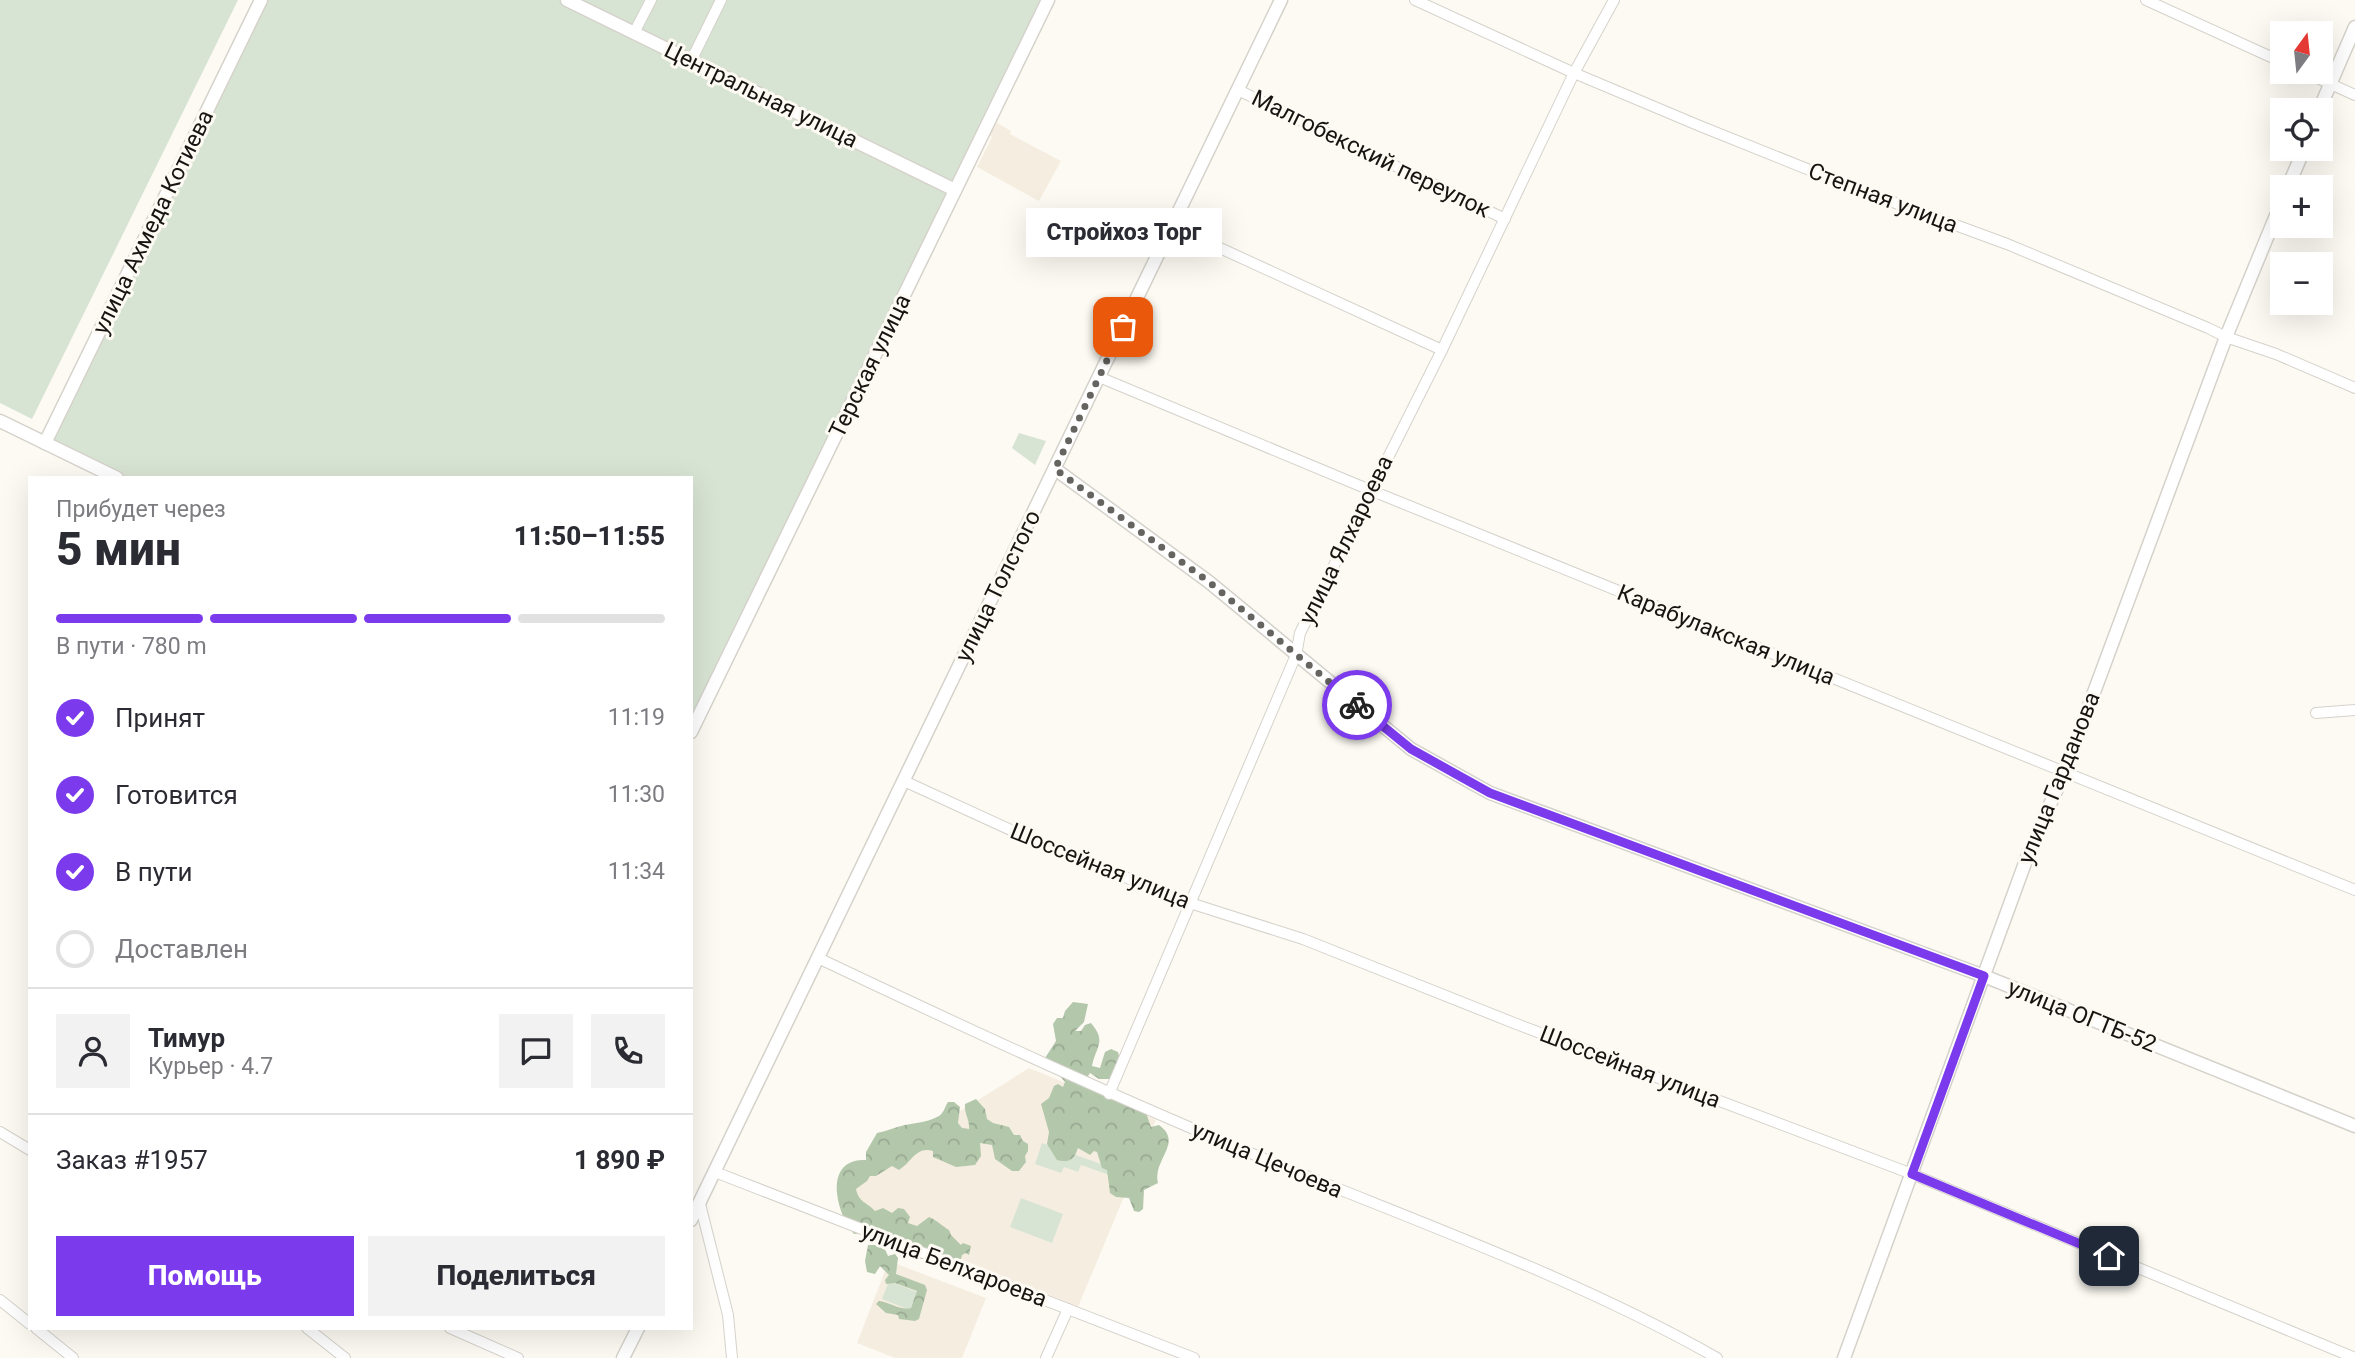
<!DOCTYPE html>
<html lang="ru">
<head>
<meta charset="utf-8">
<style>
  :root { --surface:#fff; --page:#f2f2f3; --text:#2b2b33; --muted:#7c7c81; --line:#e1e1e2; --accent:#7c3aed }
  body { margin:0; font-family:Roboto,sans-serif; background:var(--page); color:var(--text); height:100vh; display:flex; flex-direction:column; font-size:26px; white-space:nowrap }
  * { box-sizing:border-box; margin:0 }
  p { font-size:23px; color:var(--muted) }
  .icon { flex:none; width:38px; height:38px; fill:none; stroke:currentColor; stroke-width:2; stroke-linecap:round; stroke-linejoin:round }
  .map { position:relative; flex:1; overflow:hidden }
  .sheet { position:absolute; left:28px; top:476px; width:665px; height:854px; display:flex; flex-direction:column; background:var(--surface); border-radius:0px; box-shadow:0 7px 28px #0002 }
  .sheet>* { flex:none }
  .needle { width:46px; rotate:15deg }
  .controls { position:absolute; left:2270px; top:21px; display:grid; gap:14px }
  .controls a { display:grid; place-items:center; width:63px; height:63px; border-radius:0px; background:var(--surface); box-shadow:0 7px 28px #0002; font-size:35px }
  .pin { position:absolute; display:grid; place-items:center; width:60px; height:60px; color:#fff; margin:-30px; border-radius:14px; box-shadow:0 4px 10px #0006 }
  .courier { position:absolute; display:grid; place-items:center; width:70px; height:70px; margin:-35px; border:5px solid #7c3aed; border-radius:50%; background:#fff; color:#222; box-shadow:0 2px 9px #0007 }
  .bubble { position:absolute; height:49px; border-radius:0px; background:var(--surface); box-shadow:0 7px 28px #0002; font-size:23px; font-weight:800; line-height:49px; text-align:center }
  .head em { font-style:normal; font-weight:800 }
  .head div { display:flex; flex-direction:column-reverse }
  .head { display:flex; align-items:center; justify-content:space-between; height:119px; padding:0 28px }
  h1 { font-size:46px; font-weight:800; line-height:52px }
  .bar { display:grid; grid-template-columns:repeat(4,1fr); gap:10px 7px; align-content:center; height:84px; padding:0 28px }
  .bar i { height:9px; border-radius:5px; background:var(--line) }
  .bar .current { background:var(--accent) }
  .bar p { grid-column:span 4 }
  .line { display:flex; align-items:center; gap:18px; padding:0 28px; border-top:2px solid var(--line) }
  .line div { flex:1 }
  .round { display:grid; place-items:center; flex:none; width:74px; height:74px; border-radius:0px; background:var(--page) }
  ol { padding:0 28px; list-style:none }
  li { display:flex; align-items:center; gap:21px; height:77px }
  li p { margin-inline-start:auto }
  li .icon { padding:7px; border-radius:50%; background:var(--accent); color:#fff; stroke-width:4 }
  li:last-child { color:var(--muted) }
  li i { width:38px; height:38px; border:4px solid var(--line); border-radius:50% }
  .action { display:flex; gap:14px; margin-top:auto; padding:14px 28px }
  .action a { flex:1; height:80px; border-radius:0px; background:var(--accent); color:#fff; font-size:28px; font-weight:800; line-height:80px; text-align:center }
  .action a+a { background:var(--page); color:var(--text) }
  .map>svg:first-child { display:block }
  .built { fill:#f5eee0 }
  .green { fill:#d8e4d3 }
  .forest { fill:url(#forest-crowns) }
  .lines { fill:none; stroke-linecap:round; stroke-linejoin:round }
  .minor-casing { stroke:#d5d2cb; stroke-width:12 }
  .tertiary-casing { stroke:#d5d2cb; stroke-width:15 }
  .minor { stroke:#fff; stroke-width:10 }
  .tertiary { stroke:#fff; stroke-width:12 }
  .done { stroke:#666460; stroke-width:7; stroke-dasharray:0 12.6 }
  .route { stroke:#7c3aed; stroke-width:9 }
  .labels { text-anchor:middle; dominant-baseline:central; stroke-width:6; stroke-linejoin:round; paint-order:stroke }
  .street-label { font-size:23px; fill:#151411; stroke:#fdfaf3 }
</style>
</head>
<body>
<div class="map">
<svg width="2355" height="1358" viewBox="0 0 2355 1358">
  <defs>
    <pattern id="forest-crowns" width="20" height="18" patternUnits="userSpaceOnUse" patternTransform="scale(1.75)"><rect width="20" height="18" fill="#b3c7ab"/><path d="M2 6a3 3 0 1 1 6 0M12 15a3 3 0 1 1 6 0" fill="none" stroke="#99aa92"/></pattern>
  </defs>
  <rect width="100%" height="100%" fill="#fdfaf3"/>
  <g class="built">
    <path d="M996 122 1011 131 1010 134 1061 161 1039 201 977 167 992 137 989 135Z"/>
    <path d="M1029 1068 1156 1120 1078 1307 841 1210 855 1177Z"/>
    <path d="M889 1261 986 1298 962 1358H895L857 1343Z"/>
  </g>
  <g class="green">
    <path d="M0 0H238L32 419 0 403Z"/>
    <path d="M261 0H1048L691 732V478H117L45 443Z"/>
    <path d="M1019 433 1046 441 1035 465 1012 448Z"/>
    <path d="M1042 1143 1115 1169 1112 1176 1081 1165 1078 1172 1064 1167 1061 1173 1035 1164Z"/>
    <path d="M1021 1198 1063 1214 1052 1243 1010 1227Z"/>
    <path d="M889 1281 917 1292 910 1310 882 1299Z"/>
  </g>
  <g class="forest">
    <path d="M1073 1002 1088 1004 1084 1022 1075 1031H1081L1085 1025 1091 1023C1107 1042 1096 1046 1092 1066L1100 1068 1105 1052 1111 1049 1118 1052 1119 1056 1112 1079H1099L1090 1073 1088 1076 1146 1113 1151 1127 1159 1125C1184 1143 1152 1160 1158 1183L1144 1190 1143 1209 1139 1212 1134 1211 1129 1198 1116 1197 1110 1193 1107 1170 1102 1168 1097 1152 1094 1151 1090 1155 1078 1148C1074 1160 1069 1163 1057 1160L1047 1144 1049 1132 1041 1104 1049 1098 1054 1086 1058 1084 1063 1087 1065 1082 1059 1075 1046 1070 1045 1058 1056 1041 1053 1024 1057 1018H1063L1065 1011Z"/>
    <path d="M976 1099 985 1109 987 1119 993 1123 1009 1127 1014 1135H1020L1023 1141 1028 1144V1151L1025 1156 1026 1162 1019 1171H1012L995 1159 992 1145 980 1143 981 1156 975 1165 956 1167 933 1157V1151C916 1146 912 1162 899 1170L892 1166 876 1176H870L867 1181 856 1189C859 1203 867 1202 875 1211L883 1208 892 1213 898 1208 904 1209 910 1217 908 1223 917 1226 929 1217C938 1221 942 1226 949 1230L951 1235 961 1245 963 1243 971 1246 969 1255 966 1253 962 1255 961 1259 951 1258 945 1263 925 1255V1259H919L917 1255 905 1252 891 1234 876 1242 865 1239 862 1233 854 1234C836 1214 822 1158 866 1160V1152L877 1133C887 1131 896 1127 905 1125 917 1123 928 1122 939 1116 944 1113 945 1106 948 1102H954L960 1107 958 1123 962 1128 969 1129C970 1120 964 1114 965 1104Z"/>
    <path d="M878 1243 884 1247 888 1256 895 1254 898 1258 896 1274 925 1285 927 1290 919 1319 915 1321 899 1319 898 1315 886 1313 876 1304 879 1301C889 1302 901 1311 911 1308L917 1291 895 1283 886 1284 885 1280 889 1275 880 1266 875 1274 867 1272 865 1261 868 1245H875Z"/>
  </g>
  <g class="lines">
    <defs>
      <g id="minor">
        <path d="M1415 0 1574 73 1700 126 1852 187 2007 244 2208 328 2226 337 2276 354 2355 388"/>
        <path d="M2146 0 2282 62"/>
        <path d="M634 33 651 0"/>
        <path d="M691 61 721 0"/>
        <path d="M2304 72 2355 95"/>
        <path d="M1238 90 1505 219"/>
        <path d="M1172 226 1442 350"/>
        <path d="M1099 377 1370 490 2355 890"/>
        <path d="M2316 713 2355 710"/>
        <path d="M904 781 1037 842 1190 903 1303 939 1514 1023 1912 1174 2355 1358"/>
        <path d="M818 958C970 1030 1121 1100 1277 1164 1423 1224 1580 1280 1717 1358"/>
        <path d="M1109 1094 1296 655 1300 633 1442 350 1574 73 1614 0"/>
        <path d="M0 1132 30 1150"/>
        <path d="M715 1172 1194 1358"/>
        <path d="M700 1204 728 1315 732 1358"/>
        <path d="M0 1300 30 1324"/>
        <path d="M36 1328 73 1358"/>
        <path d="M307 1328 345 1358"/>
        <path d="M450 1328 518 1358"/>
        <path d="M1046 1358 1068 1309"/>
      </g>
      <g id="tertiary">
        <path d="M567 0 955 190"/>
        <path d="M2319 110 2355 27"/>
        <path d="M2288 187 2304 149"/>
        <path d="M0 421 117 478"/>
        <path d="M45 443 261 0"/>
        <path d="M1055 469 1209 582 1411 749 1490 793 1984 976 2355 1126"/>
        <path d="M691 732 1048 0"/>
        <path d="M691 1220 1281 0"/>
        <path d="M623 1358 638 1328"/>
        <path d="M1844 1358 2029 852 2064 773 2226 337 2282 201"/>
      </g>
    </defs>
    <use href="#minor" class="minor-casing"/>
    <use href="#tertiary" class="tertiary-casing"/>
    <use href="#minor" class="minor"/>
    <use href="#tertiary" class="tertiary"/>
  </g>
  <g class="lines">
    <path class="done" d="M1123 327 1055 469 1209 582 1357 705"/>
    <path class="route" d="M1357 705 1411 749 1490 793 1984 976 1912 1174 2109 1256"/>
  </g>
  <g class="labels">
    <g class="street-label">
      <text transform="translate(761 95) rotate(26)">Центральная улица</text>
      <text transform="translate(1371 154) rotate(26)">Малгобекский переулок</text>
      <text transform="translate(1883 198) rotate(21)">Степная улица</text>
      <text transform="translate(153 222) rotate(-64)">улица Ахмеда Котиева</text>
      <text transform="translate(870 366) rotate(-64)">Терская улица</text>
      <text transform="translate(1346 540) rotate(-64)">улица Ялхароева</text>
      <text transform="translate(998 586) rotate(-64)">улица Толстого</text>
      <text transform="translate(1726 635) rotate(22)">Карабулакская улица</text>
      <text transform="translate(2059 778) rotate(-68)">улица Гарданова</text>
      <text transform="translate(1100 866) rotate(22)">Шоссейная улица</text>
      <text transform="translate(2082 1016) rotate(22)">улица ОГТБ-52</text>
      <text transform="translate(1630 1067) rotate(21)">Шоссейная улица</text>
      <text transform="translate(1267 1160) rotate(23)">улица Цечоева</text>
      <text transform="translate(954 1265) rotate(21)">улица Белхароева</text>
    </g>
  </g>
</svg>
<div class="controls">
<a><svg class="needle" viewBox="-14 -14 28 28"><path d="M0-13l5 13h-10z" fill="#e53935"/><path d="M0 13l5-13h-10z" fill="#7c7c81"/></svg></a>
<a><svg class="icon" aria-label="locate" viewBox="0 0 24 24"><circle cx="12" cy="12" r="6"/><path d="M12 2v4M12 18v4M2 12h4M18 12h4"/></svg></a>
<a>+</a>
<a>−</a>
</div>
<div class="pin" style="left:1123px;top:327px;background:#ea580c"><svg class="icon" aria-label="bag" viewBox="0 0 24 24"><path d="M5 8h14l-1 12H6zM9 8a3 3 0 0 1 6 0"/></svg></div>
<div class="pin" style="left:2109px;top:1256px;background:#1f2937"><svg class="icon" aria-label="home" viewBox="0 0 24 24"><path d="M3 11l9-7 9 7M6 9v11h12V9"/></svg></div>
<div class="courier" style="left:1357px;top:705px"><svg class="icon" aria-label="bike" viewBox="0 0 24 24"><circle cx="6" cy="16" r="4"/><circle cx="18" cy="16" r="4"/><path d="M6 16l4-8h5l3 8M10 8l3 8H6M13 5h3"/></svg></div>
<div class="bubble" style="left:1026px;top:208px;width:196px">Стройхоз Торг</div>
<section class="sheet">
<div class="head"><div><h1>5 мин</h1><p>Прибудет через</p></div><em>11:50–11:55</em></div>
<div class="bar"><i class="current"></i><i class="current"></i><i class="current"></i><i></i><p>В пути · 780 m</p></div>
<ol>
<li><svg class="icon" aria-label="check" viewBox="0 0 24 24"><path d="M5 12l5 5 9-10"/></svg>Принят<p>11:19</p></li>
<li><svg class="icon" aria-label="check" viewBox="0 0 24 24"><path d="M5 12l5 5 9-10"/></svg>Готовится<p>11:30</p></li>
<li><svg class="icon" aria-label="check" viewBox="0 0 24 24"><path d="M5 12l5 5 9-10"/></svg>В пути<p>11:34</p></li>
<li><i></i>Доставлен</li>
</ol>
<div class="line" style="height:126px"><a class="round"><svg class="icon" aria-label="person" viewBox="0 0 24 24"><circle cx="12" cy="8" r="4"/><path d="M4 21q1-7 8-7t8 7"/></svg></a><div><b>Тимур</b><p>Курьер · 4.7</p></div><a class="round"><svg class="icon" aria-label="chat" viewBox="0 0 24 24"><path d="M4 5h16v11H9l-5 4z"/></svg></a><a class="round"><svg class="icon" aria-label="phone" viewBox="0 0 24 24"><path d="M5 4h4l2 5-3 2q2 4 5 5l2-3 5 2v4C11 20 4 13 5 4z"/></svg></a></div>
<div class="line" style="height:91px"><div>Заказ #1957</div><b>1 890 ₽</b></div>
<div class="action"><a>Помощь</a><a>Поделиться</a></div>
</section>
</div>
</body>
</html>
